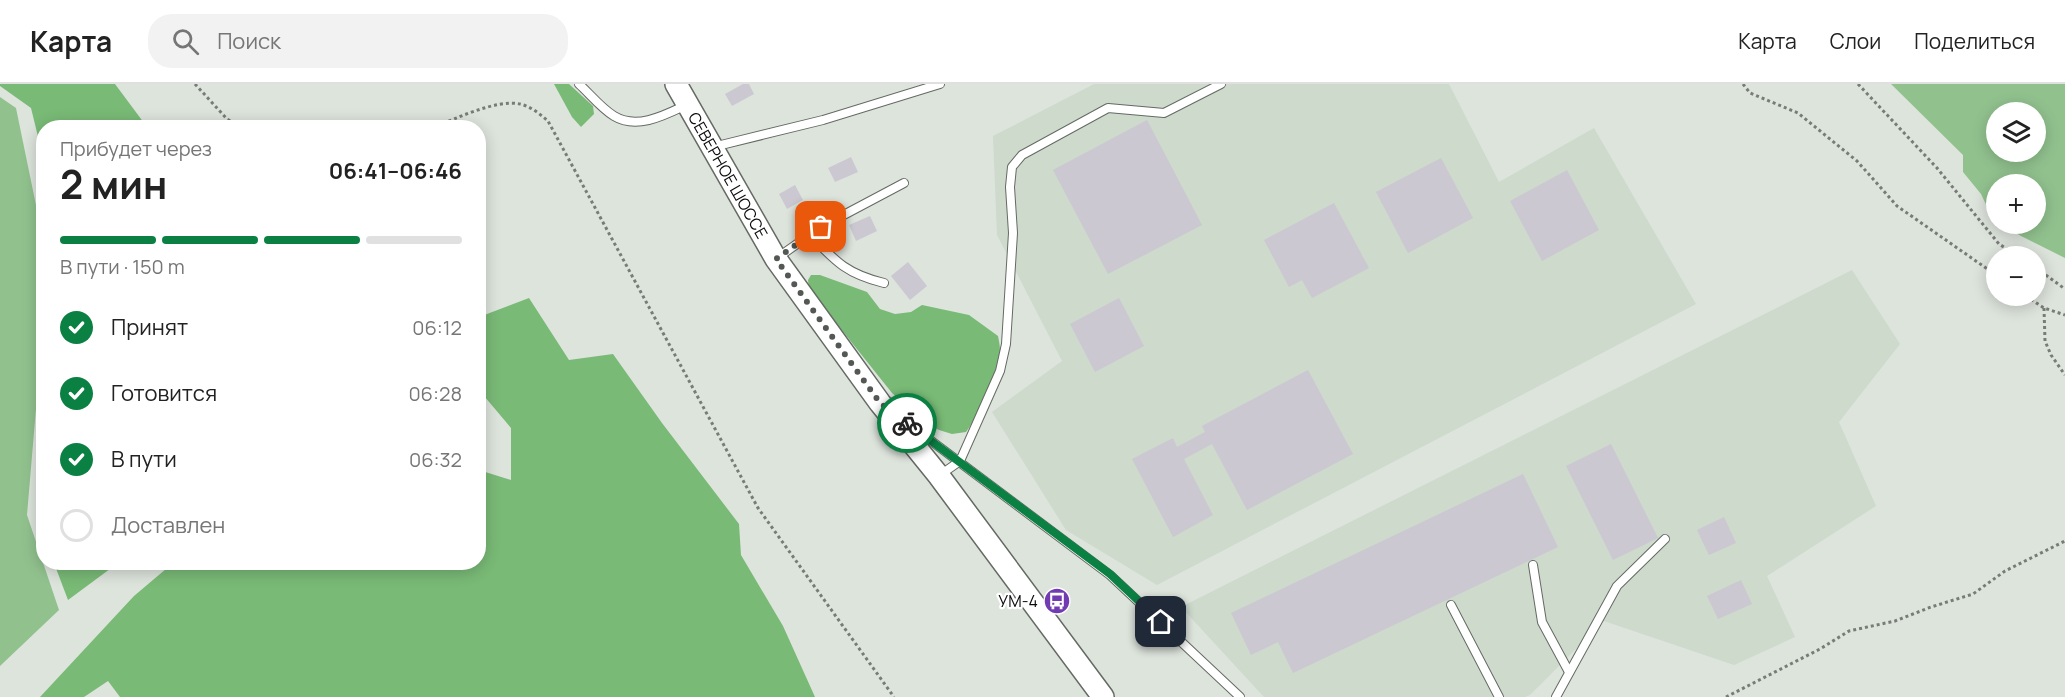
<!DOCTYPE html>
<html lang="ru">
<head>
<meta charset="utf-8">
<style>
  :root { --surface:#fff; --page:#f2f2f2; --text:#222; --muted:#767676; --line:#e0e0e0; --accent:#0b8043 }
  body { margin:0; font-family:Manrope,sans-serif; background:var(--page); color:var(--text); height:100vh; display:flex; flex-direction:column; font-size:22px; white-space:nowrap }
  * { box-sizing:border-box; margin:0 }
  p { font-size:20px; color:var(--muted) }
  .icon { flex:none; width:33px; height:33px; fill:none; stroke:currentColor; stroke-width:2; stroke-linecap:round; stroke-linejoin:round }
  .map { position:relative; flex:1; overflow:hidden }
  .sheet { position:absolute; left:36px; top:36px; width:450px; height:450px; display:flex; flex-direction:column; background:var(--surface); border-radius:24px; box-shadow:0 3px 15px #0003 }
  .sheet>* { flex:none }
  .buttons { position:absolute; left:1986px; top:18px; display:grid; gap:12px }
  .buttons a { display:grid; place-items:center; width:60px; height:60px; border-radius:50%; background:var(--surface); box-shadow:0 3px 15px #0003; font-size:30px }
  .pin { position:absolute; display:grid; place-items:center; width:51px; height:51px; color:#fff; margin:-26px; border-radius:12px; box-shadow:0 3px 9px #0006 }
  .courier { position:absolute; display:grid; place-items:center; width:60px; height:60px; margin:-30px; border:4px solid #0b8043; border-radius:50%; background:#fff; color:#222; box-shadow:0 2px 8px #0007 }
  .overview em { font-style:normal; font-weight:700 }
  .overview div { display:flex; flex-direction:column-reverse }
  .overview { display:flex; align-items:center; justify-content:space-between; height:102px; padding:0 24px }
  h1 { font-size:39px; font-weight:700; line-height:45px }
  .bar { display:grid; grid-template-columns:repeat(4,1fr); gap:9px 6px; align-content:center; height:72px; padding:0 24px }
  .bar i { height:8px; border-radius:4px; background:var(--line) }
  .bar .current { background:var(--accent) }
  .bar p { grid-column:span 4 }
  ol { padding:0 24px; list-style:none }
  li { display:flex; align-items:center; gap:18px; height:66px }
  li p { margin-inline-start:auto }
  li .icon { padding:6px; border-radius:50%; background:var(--accent); color:#fff; stroke-width:4 }
  li:last-child { color:var(--muted) }
  li i { width:33px; height:33px; border:3px solid var(--line); border-radius:50% }
  header { display:flex; align-items:center; gap:36px; box-sizing:border-box; height:84px; padding:0 30px; background:var(--surface); border-bottom:2px solid var(--line) }
  header strong { font-size:28px }
  nav { display:flex; gap:33px; margin-inline-start:auto; font-size:21px }
  .search { width:420px; height:54px; background:var(--page); display:flex; align-items:center; gap:15px; box-sizing:border-box; padding:0 21px; border-radius:24px; color:var(--muted); font-size:22px }
  .map>svg:first-child { display:block }
  .built { fill:#cddacc }
  .green { fill:#91c28e; fill-rule:evenodd }
  .forest { fill:#79ba76 }
  .building { fill:#cbc8d1 }
  .lines { fill:none; stroke-linecap:round; stroke-linejoin:round }
  .service-casing { stroke:#646a63; stroke-width:10 }
  .secondary-casing { stroke:#646a63; stroke-width:24 }
  .path { stroke:#787c77; stroke-width:3; stroke-dasharray:3 3; stroke-linecap:butt }
  .service { stroke:#fff; stroke-width:8 }
  .secondary { stroke:#fff; stroke-width:21 }
  .done { stroke:#545854; stroke-width:6; stroke-dasharray:0 10.8 }
  .route { stroke:#0b8043; stroke-width:8 }
  .labels { text-anchor:middle; dominant-baseline:central; stroke-width:4.5; stroke-linejoin:round; paint-order:stroke }
  .street-label { font-size:16px; fill:#0a0c0a; stroke:#fff }
  .poi-label { font-size:16px; fill:#0a0c0a; stroke:#fff; text-anchor:end }
</style>
</head>
<body>
<header>
<strong>Карта</strong>
<div class="search"><svg class="icon" aria-label="search" viewBox="0 0 24 24"><circle cx="10" cy="10" r="6"/><path d="M15 15l6 6"/></svg>Поиск</div>
<nav><a>Карта</a><a>Слои</a><a>Поделиться</a></nav>
</header>
<div class="map">
<svg width="2065" height="613" viewBox="0 0 2065 613">
  <rect width="100%" height="100%" fill="#dde4dc"/>
  <g class="built">
    <path d="M1094 0H1449L1499 98 1594 44 1696 220 1157 501 1066 446 992 328 1062 277 997 151 993 52Z"/>
    <path d="M1852 186 1900 260 1839 338 1876 422 1767 492 1795 553 1734 581 1604 537 1530 611 1525 613H1264L1181 523Z"/>
  </g>
  <g class="green">
    <path d="M1891 0H2065V174L2021 152 2001 140H2036V100H1996V136L1995 135 1989 127 1981 110 1963 88V71ZM2036 28V68H1996V28Z"/>
    <path d="M0 13 16 24 44 160 43 242 27 431 59 526 0 582Z"/>
  </g>
  <g class="forest">
    <path d="M0 0H115L147 43 44 44 43 73 31 24 0 2Z"/>
    <path d="M554 0H569L593 22 594 30 581 43 572 33Z"/>
    <path d="M811 191H820L867 208 880 225 895 230 911 228 922 221 969 231 998 252C999 257 1000 262 1000 266 1000 282 976 336 966 348L952 350 939 346 921 336 892 309 809 205 808 196Z"/>
    <path d="M529 214 569 276 613 270 662 339 739 440 741 471 783 542 815 613H120L108 597 84 613H40L134 512 173 479 478 478 479 386 511 396V344L479 306V233Z"/>
    <path d="M54 479H118L68 516Z"/>
  </g>
  <g class="building">
    <path d="M743 0H749L754 10 732 22 725 10Z"/>
    <path d="M1147 36 1202 141 1108 190 1053 86Z"/>
    <path d="M851 73 858 88 835 98 828 84Z"/>
    <path d="M1441 74 1473 134 1408 169 1376 108Z"/>
    <path d="M1567 86 1599 146 1542 177 1510 117Z"/>
    <path d="M795 101 803 116 787 125 779 110Z"/>
    <path d="M1334 119 1369 184 1312 214 1302 196 1289 203 1264 156Z"/>
    <path d="M870 132 877 147 856 157 849 141Z"/>
    <path d="M908 178 927 202 910 216 891 192Z"/>
    <path d="M1119 214 1144 262 1095 288 1070 240Z"/>
    <path d="M1308 286 1353 370 1247 426 1212 360 1184 375 1213 431 1173 453 1132 375 1173 354 1177 363 1205 348 1202 342Z"/>
    <path d="M1611 360 1658 454 1613 476 1566 382Z"/>
    <path d="M1523 390 1558 463 1293 589 1278 558 1251 571 1231 529Z"/>
    <path d="M1724 433 1736 459 1709 471 1697 446Z"/>
    <path d="M1741 496 1752 520 1718 535 1707 512Z"/>
  </g>
  <g class="lines">
    <defs>
      <g id="service">
        <path d="M579 0C590 10 601 24 614 32 637 46 665 31 686 21"/>
        <path d="M713 63 823 36 940 0"/>
        <path d="M810 151C836 178 847 190 884 199"/>
        <path d="M777 174 821 143 904 99"/>
        <path d="M906 338 1110 491 1240 613"/>
        <path d="M940 391 960 377 1000 287 1006 260 1013 149 1010 103 1012 83 1022 71 1108 24 1164 29 1221 0"/>
        <path d="M1533 481 1542 538 1569 588"/>
        <path d="M1451 521 1499 613"/>
        <path d="M1556 613 1617 502 1665 455"/>
      </g>
      <g id="secondary">
        <path id="s1" d="M676 0 776 175 880 319 939 392 1103 613"/>
      </g>
    </defs>
    <use href="#service" class="service-casing"/>
    <use href="#secondary" class="secondary-casing"/>
    <g class="path">
      <path d="M195 0 227 35 242 44"/>
      <path d="M1743 0 1750 9 1798 29 1857 77 1897 122 1996 191"/>
      <path d="M1858 0 1937 84 1999 160 2018 172"/>
      <path d="M432 44C455 35 496 15 520 20 530 22 540 30 548 37L758 424 894 613"/>
      <path d="M2036 184 2065 205"/>
      <path d="M2026 212 2044 224 2065 231"/>
      <path d="M2044 224 2045 257 2051 271 2065 291"/>
      <path d="M1726 613 1820 565 1849 547 1895 537 1931 523 1973 510 2005 487 2065 457"/>
    </g>
    <use href="#service" class="service"/>
    <use href="#secondary" class="secondary"/>
  </g>
  <g class="lines">
    <path class="done" d="M821 143 776 175 880 319 907 339"/>
    <path class="route" d="M907 339 1110 490 1161 538"/>
  </g>
  <defs>
    <symbol id="bus-disc" viewBox="-11 -11 22 22"><circle r="9.5" fill="#723bb2" stroke="#fff"/><path d="M-5-6H5V4H4V6H2V4H-2V6H-4V4H-5ZM-3.5-4V0h7V-4ZM-3.5 1.2v1.5H-2V1.2ZM2 1.2v1.5H3.5V1.2Z" fill="#fff"/></symbol>
  </defs>
  <g fill-rule="evenodd">
    <use href="#bus-disc" x="1042" y="502" width="30" height="30"/>
  </g>
  <g class="labels">
    <g class="street-label">
      <text stroke="none"><textPath href="#s1" startOffset="105">СЕВЕРНОЕ ШОССЕ</textPath></text>
    </g>
    <g class="poi-label">
      <text x="1038" y="517">УМ-4</text>
    </g>
  </g>
</svg>
<div class="buttons">
<a><svg class="icon" aria-label="layers" viewBox="0 0 24 24"><path d="M12 4l9 5-9 5-9-5zM3 14l9 5 9-5"/></svg></a>
<a>+</a>
<a>−</a>
</div>
<div class="pin" style="left:821px;top:143px;background:#ea580c"><svg class="icon" aria-label="bag" viewBox="0 0 24 24"><path d="M5 8h14l-1 12H6zM9 8a3 3 0 0 1 6 0"/></svg></div>
<div class="pin" style="left:1161px;top:538px;background:#1f2937"><svg class="icon" aria-label="home" viewBox="0 0 24 24"><path d="M3 11l9-7 9 7M6 9v11h12V9"/></svg></div>
<div class="courier" style="left:907px;top:339px"><svg class="icon" aria-label="bike" viewBox="0 0 24 24"><circle cx="6" cy="16" r="4"/><circle cx="18" cy="16" r="4"/><path d="M6 16l4-8h5l3 8M10 8l3 8H6M13 5h3"/></svg></div>
<section class="sheet">
<div class="overview"><div><h1>2 мин</h1><p>Прибудет через</p></div><em>06:41–06:46</em></div>
<div class="bar"><i class="current"></i><i class="current"></i><i class="current"></i><i></i><p>В пути · 150 m</p></div>
<ol>
<li><svg class="icon" aria-label="check" viewBox="0 0 24 24"><path d="M5 12l5 5 9-10"/></svg>Принят<p>06:12</p></li>
<li><svg class="icon" aria-label="check" viewBox="0 0 24 24"><path d="M5 12l5 5 9-10"/></svg>Готовится<p>06:28</p></li>
<li><svg class="icon" aria-label="check" viewBox="0 0 24 24"><path d="M5 12l5 5 9-10"/></svg>В пути<p>06:32</p></li>
<li><i></i>Доставлен</li>
</ol>
</section>
</div>
</body>
</html>
